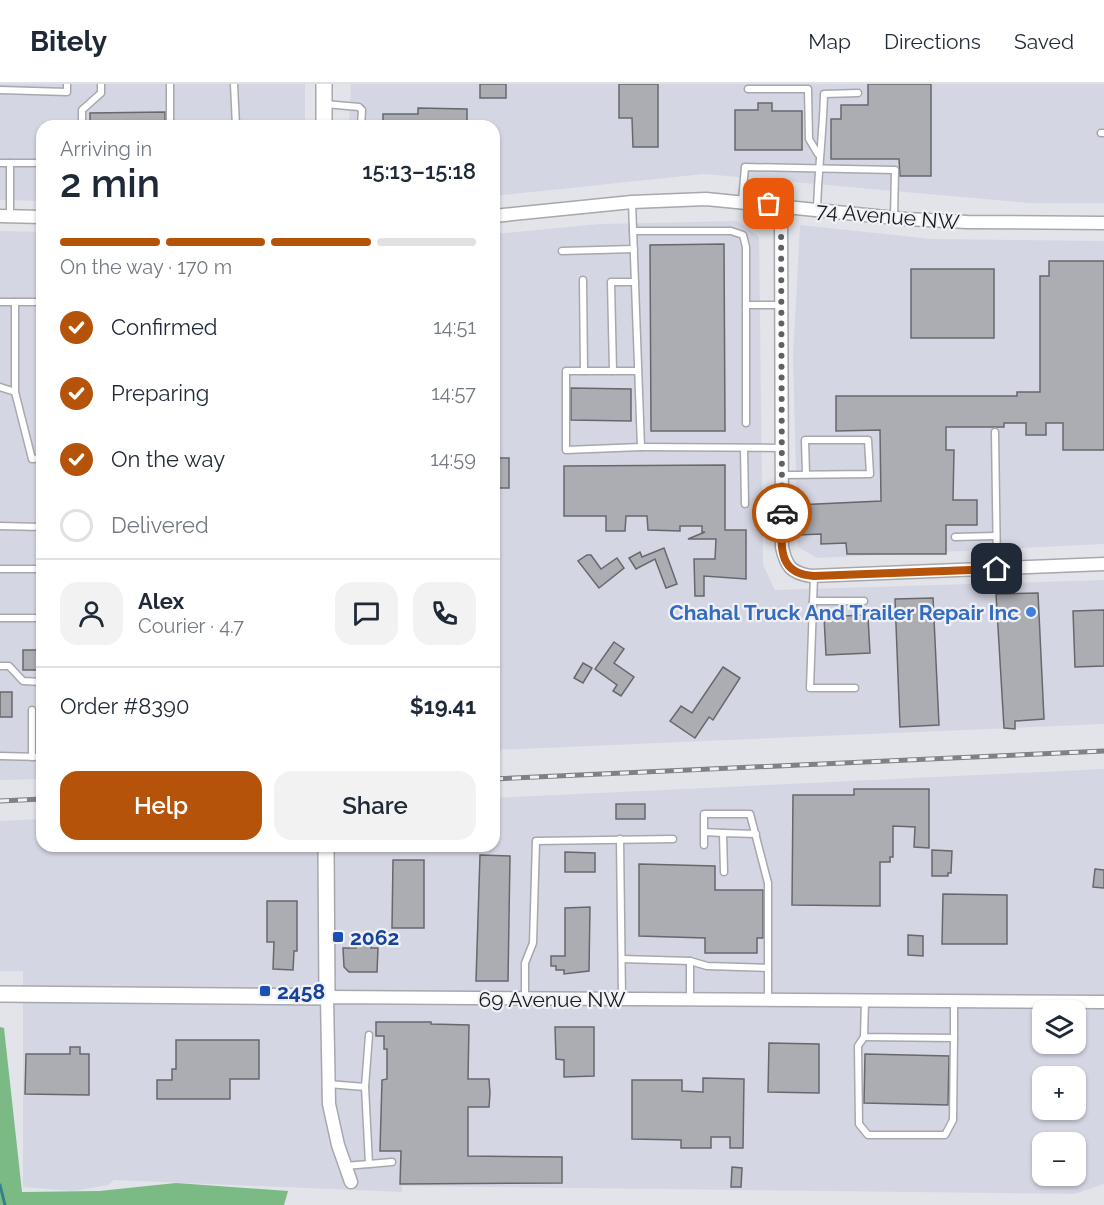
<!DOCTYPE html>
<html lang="en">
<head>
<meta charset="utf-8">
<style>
  :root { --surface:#fff; --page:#f2f2f3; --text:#1f2937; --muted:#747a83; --line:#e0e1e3; --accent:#b45309 }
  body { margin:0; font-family:Raleway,sans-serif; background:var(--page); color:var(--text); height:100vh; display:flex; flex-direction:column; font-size:22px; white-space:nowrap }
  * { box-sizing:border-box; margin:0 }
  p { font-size:20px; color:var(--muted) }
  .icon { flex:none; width:33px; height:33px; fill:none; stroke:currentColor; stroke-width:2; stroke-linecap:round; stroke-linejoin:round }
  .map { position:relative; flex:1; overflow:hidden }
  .drawer { position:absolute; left:36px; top:36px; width:464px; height:732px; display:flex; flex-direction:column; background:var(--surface); border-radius:18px; box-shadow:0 2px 4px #0004 }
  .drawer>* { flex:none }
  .buttons { position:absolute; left:1032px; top:916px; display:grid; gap:12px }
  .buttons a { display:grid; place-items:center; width:54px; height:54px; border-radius:12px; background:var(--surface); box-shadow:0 2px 4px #0004; font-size:30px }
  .pin { position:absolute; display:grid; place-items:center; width:51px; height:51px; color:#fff; margin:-26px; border-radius:12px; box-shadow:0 3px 9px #0006 }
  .courier { position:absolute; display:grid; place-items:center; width:60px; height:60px; margin:-30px; border:4px solid #b45309; border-radius:50%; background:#fff; color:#222; box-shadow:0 2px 8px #0007 }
  .head em { font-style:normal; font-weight:600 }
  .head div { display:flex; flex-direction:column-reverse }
  .head { display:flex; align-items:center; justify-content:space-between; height:102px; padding:0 24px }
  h1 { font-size:39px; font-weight:600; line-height:45px }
  .bar { display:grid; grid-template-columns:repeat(4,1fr); gap:9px 6px; align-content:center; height:72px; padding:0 24px }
  .bar i { height:8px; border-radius:4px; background:var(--line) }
  .bar .selected { background:var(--accent) }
  .bar p { grid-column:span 4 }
  .line { display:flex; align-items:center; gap:15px; padding:0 24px; border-top:2px solid var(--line) }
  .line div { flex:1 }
  .round { display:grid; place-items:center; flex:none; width:63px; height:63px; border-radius:18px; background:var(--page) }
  ol { padding:0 24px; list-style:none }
  li { display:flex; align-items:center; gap:18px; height:66px }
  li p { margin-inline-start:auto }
  li .icon { padding:6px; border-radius:50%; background:var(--accent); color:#fff; stroke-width:4 }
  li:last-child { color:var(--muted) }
  li i { width:33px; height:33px; border:3px solid var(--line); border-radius:50% }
  .action { display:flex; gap:12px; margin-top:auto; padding:12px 24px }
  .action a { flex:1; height:69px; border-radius:18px; background:var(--accent); color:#fff; font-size:24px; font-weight:600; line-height:69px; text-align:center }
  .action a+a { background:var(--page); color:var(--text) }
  header { display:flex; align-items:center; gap:36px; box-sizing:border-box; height:84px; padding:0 30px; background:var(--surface); border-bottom:2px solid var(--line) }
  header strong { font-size:28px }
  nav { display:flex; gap:33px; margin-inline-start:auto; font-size:21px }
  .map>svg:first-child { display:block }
  .built { fill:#d4d6e3; fill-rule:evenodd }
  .forest { fill:#7bba85 }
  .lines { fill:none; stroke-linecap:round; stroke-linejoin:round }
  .stream { stroke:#33818c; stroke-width:3 }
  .building { fill:#acadb2; stroke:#67686d; stroke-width:1.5 }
  .service-casing { stroke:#a7a8ad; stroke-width:9 }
  .minor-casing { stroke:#a7a8ad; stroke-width:15 }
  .tertiary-casing { stroke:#a7a8ad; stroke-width:18 }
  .service { stroke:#fff; stroke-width:6 }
  .minor { stroke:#fff; stroke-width:12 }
  .tertiary { stroke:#fff; stroke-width:15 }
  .rail-casing { stroke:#808184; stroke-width:5 }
  .rail { stroke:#f0f1f6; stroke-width:3; stroke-dasharray:9; stroke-linecap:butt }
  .done { stroke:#616164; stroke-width:6; stroke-dasharray:0 10.8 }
  .route { stroke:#b45309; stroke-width:8 }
  .shop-dot { fill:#3f7fe0; stroke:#f0f1f6; stroke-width:2 }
  .transit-dot { fill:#1a4fb4; stroke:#f0f1f6; stroke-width:2 }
  .labels { text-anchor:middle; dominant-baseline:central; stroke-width:4.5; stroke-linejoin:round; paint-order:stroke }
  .street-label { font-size:21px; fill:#1b1b1d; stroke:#f0f1f6 }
  .shop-label { font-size:21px; font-weight:bold; fill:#366cbe; stroke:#f0f1f6; text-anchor:end }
  .transit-label { font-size:21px; font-weight:bold; fill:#164399; stroke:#f0f1f6; text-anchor:start }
</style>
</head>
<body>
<header>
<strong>Bitely</strong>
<nav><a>Map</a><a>Directions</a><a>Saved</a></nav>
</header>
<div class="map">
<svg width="1104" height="1121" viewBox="0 0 1104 1121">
  <rect width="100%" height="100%" fill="#e3e4e9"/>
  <g class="built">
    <path d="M0 0H305V42H42V117L0 116Z"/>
    <path d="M351 0H1104V119H1029L704 90 494 112V42H349Z"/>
    <path d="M737 137 759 153 763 481 775 506 1104 496V640L494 666V150L600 140Z"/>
    <path d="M800 141 932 155 1104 157V460L817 474 798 463 793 274Z"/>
    <path d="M0 147 42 148V695L0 696Z"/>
    <path d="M1104 685V1100L1075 1110 402 1102V1108L114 1096 108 1101 73 1107 23 1103V887H0V737L42 735V762H494V714ZM1042 927H1076V960H1042ZM1042 993H1076V1026H1042ZM1042 1059H1076V1092H1042Z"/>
  </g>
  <path class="forest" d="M0 943 4 944 22 1108 99 1107 176 1099 288 1107 284 1121H0Z"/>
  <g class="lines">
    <path class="stream" d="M0 1101 5 1121"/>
  </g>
  <g class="building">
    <rect x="480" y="0" width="26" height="14"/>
    <path d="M619 0H658V63H633L632 34H619Z"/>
    <path d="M868 0H931V92H900L899 75H831V35H841V21H868Z"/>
    <path d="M758 19H772V27H802V66H735V26H758Z"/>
    <path d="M418 24 467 25V42H383V30H418Z"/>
    <path d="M165 28V42H90V29Z"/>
    <path d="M724 160 725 347H651L650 161Z"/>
    <path d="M1049 177H1104V366H1063V339H1046V351H1026V339H1004V343H946V366H954L953 416H977V441H946V470H847L846 459 821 460V450L797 451 796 421 881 417 880 346 836 347V312H1017V308H1040V192H1049Z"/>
    <rect x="911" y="185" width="83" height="69"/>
    <path d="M571 304 631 305V337L571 336Z"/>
    <rect x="494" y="374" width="15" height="30"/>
    <path d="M725 381V446H746V495L704 492V512H695L694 475H715L716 455H688L705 448H702V442H680V447L648 446 647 432H626L625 447H606V432H564V382Z"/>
    <path d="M664 464 677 500 666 504 655 475 636 485 629 474 640 468 642 473Z"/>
    <path d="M587 471H591L601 485 617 474 624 484 599 504 578 477Z"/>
    <path d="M1038 509 1044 635 1015 637V645L1004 644 996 510Z"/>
    <path d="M933 514 939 641 900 643 895 515Z"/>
    <path d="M1104 526V582L1075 583 1073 527Z"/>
    <path d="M864 531 868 533 870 569 826 571 824 533Z"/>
    <path d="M614 558 624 565 614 579 634 593 621 612 613 607 617 601 595 585Z"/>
    <rect x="23" y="566" width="14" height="20"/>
    <path d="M583 579 592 584 583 599 574 594Z"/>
    <path d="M723 583 740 594 713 636 709 633 695 654 670 637 681 622 692 629Z"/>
    <rect x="0" y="608" width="12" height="25"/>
    <path d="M854 705H929V764L914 763 915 743 893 742V773H890V778H880V822L792 821 793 711H854Z"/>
    <rect x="616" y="720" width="29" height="15"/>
    <path d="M932 766 952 767 951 789H948V792H932Z"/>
    <path d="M565 768 595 769V788H565Z"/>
    <path d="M480 771 510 772 508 897H476Z"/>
    <path d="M393 776H424V844H392Z"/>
    <path d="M639 780 715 782V806H763V854H757V869H705V854L639 852Z"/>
    <path d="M1095 785 1104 786V804L1093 803Z"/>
    <path d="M943 810 1007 811V860H942Z"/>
    <path d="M267 817H297V867H294L293 886 273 885 274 858H267Z"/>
    <path d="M590 823 589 887 564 890V886H556V882H551V872H565V824Z"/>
    <path d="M908 851 923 852V872L908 871Z"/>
    <path d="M357 856H371V864H378L377 888H349L344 883 343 864H356Z"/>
    <path d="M376 938H431V940L469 941 468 995H489L490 1009 489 1023H468V1072L562 1073V1099L400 1100 401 1067H380L382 996 387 995V965H384V952H376Z"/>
    <path d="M555 943H594V992L564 993V976L556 975Z"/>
    <path d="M176 956H259V995H230V1015H157V996H172V985H176Z"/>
    <path d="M769 959 819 960V1009L768 1008Z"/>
    <path d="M70 963H80V970H89V1011L25 1010 26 970H70Z"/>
    <path d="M865 970 949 972 948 1021 864 1019Z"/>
    <path d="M703 994 744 995 743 1064H730V1053H711V1064H681V1056L632 1055V996H682V1007L703 1008Z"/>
    <path d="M732 1083 742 1084 741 1103H731Z"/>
  </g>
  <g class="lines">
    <defs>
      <g id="service">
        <path d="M170 0V42"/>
        <path d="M234 0 236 42"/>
        <path d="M748 5H808L809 55 818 70"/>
        <path d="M0 6 67 8V0"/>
        <path d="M325 20 359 23 362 26 361 42"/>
        <path d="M82 42V26L101 9V0"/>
        <path d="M1101 49H1104"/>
        <path d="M0 79H42"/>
        <path d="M10 79V132"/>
        <path d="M742 117 745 83 895 86 894 134"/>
        <path d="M632 118 641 363 566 366V287H638"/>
        <path d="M817 126C818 87 823 49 824 10L858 9"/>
        <path d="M633 147H731L743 151 746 163V339"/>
        <path d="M562 167 634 165"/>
        <path d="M583 196 584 287"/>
        <path d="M0 218H42"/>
        <path d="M746 221H781"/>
        <path d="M613 287 611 198H635"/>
        <path d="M0 303 15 308V218"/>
        <path d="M15 308 32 375 42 374"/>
        <path d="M995 348 997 484"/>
        <path d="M641 363 782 364"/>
        <path d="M744 364 745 420"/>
        <path d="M782 391 870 390 868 356H805L806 391"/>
        <path d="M0 442 42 443"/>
        <path d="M955 453 995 452"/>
        <path d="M0 485H42"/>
        <path d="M814 492 810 604H855"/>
        <path d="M813 517H864"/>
        <path d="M0 534H42"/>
        <path d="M0 582H9L23 597 42 598"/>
        <path d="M32 626V673"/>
        <path d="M0 672 42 673"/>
        <path d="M704 748 723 749"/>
        <path d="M620 755 622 915"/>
        <path d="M704 761V730H750L768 799V916"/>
        <path d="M724 788 723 749 756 750"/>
        <path d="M622 875 690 877 707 882 768 884"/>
        <path d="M690 877V915"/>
        <path d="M525 914V879L533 859 536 757 673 755"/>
        <path d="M865 917 864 953 954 954V917"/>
        <path d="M864 953 858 962 859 1040 868 1051H945L953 1036 954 954"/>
        <path d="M328 1000 365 1003 369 951"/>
        <path d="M369 1080 392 1078"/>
        <path d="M345 1082 369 1080 365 1003"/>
      </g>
      <g id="minor">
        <path d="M781 122 782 463C786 482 791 489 811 492L1104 480"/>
        <path d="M0 132 42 133"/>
        <path d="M494 132 632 118 706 115 906 135 967 138 1104 139"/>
        <path d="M351 1098 338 1061 329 1020 327 913 1104 918"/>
      </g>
      <g id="tertiary">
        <path d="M324 0V42"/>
        <path d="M0 910 327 913 326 762"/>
      </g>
    </defs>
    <use href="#service" class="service-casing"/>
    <use href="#minor" class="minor-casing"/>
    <use href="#tertiary" class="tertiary-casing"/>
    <use href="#service" class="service"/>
    <use href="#minor" class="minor"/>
    <use href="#tertiary" class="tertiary"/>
    <defs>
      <g id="rail">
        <path d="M494 695 1104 667"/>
        <path d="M0 717 42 715"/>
      </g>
    </defs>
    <use href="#rail" class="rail-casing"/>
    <use href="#rail" class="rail"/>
  </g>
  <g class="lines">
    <path class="done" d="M769 120 781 122 782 429"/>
    <path class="route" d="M782 429C782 459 775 490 814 492L997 485"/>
  </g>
  <circle class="shop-dot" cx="1031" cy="528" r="6"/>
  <g class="transit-dot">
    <rect x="332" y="847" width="12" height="12" rx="3"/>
    <rect x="259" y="901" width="12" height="12" rx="3"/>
  </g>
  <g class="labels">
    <g class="street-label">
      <text transform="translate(888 132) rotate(5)">74 Avenue NW</text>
      <text x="552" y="915">69 Avenue NW</text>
    </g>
    <g class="shop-label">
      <text x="1019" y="528">Chahal Truck And Trailer Repair Inc</text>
    </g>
    <g class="transit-label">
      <text x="350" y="853">2062</text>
      <text x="277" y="907">2458</text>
    </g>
  </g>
</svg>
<div class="buttons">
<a><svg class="icon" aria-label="layers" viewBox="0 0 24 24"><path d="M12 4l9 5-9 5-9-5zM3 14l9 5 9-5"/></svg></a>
<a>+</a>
<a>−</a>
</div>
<div class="pin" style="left:769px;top:120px;background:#ea580c"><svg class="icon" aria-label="bag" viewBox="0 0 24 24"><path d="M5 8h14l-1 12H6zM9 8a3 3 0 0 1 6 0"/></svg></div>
<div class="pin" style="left:997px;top:485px;background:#1f2937"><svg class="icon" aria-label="home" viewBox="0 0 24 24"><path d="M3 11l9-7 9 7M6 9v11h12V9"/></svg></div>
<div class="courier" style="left:782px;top:429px"><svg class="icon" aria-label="car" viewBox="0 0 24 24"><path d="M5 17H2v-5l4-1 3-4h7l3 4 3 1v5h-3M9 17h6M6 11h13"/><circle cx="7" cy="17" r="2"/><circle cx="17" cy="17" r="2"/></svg></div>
<section class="drawer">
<div class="head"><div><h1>2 min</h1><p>Arriving in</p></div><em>15:13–15:18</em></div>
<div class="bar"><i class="selected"></i><i class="selected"></i><i class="selected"></i><i></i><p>On the way · 170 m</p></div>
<ol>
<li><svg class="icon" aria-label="check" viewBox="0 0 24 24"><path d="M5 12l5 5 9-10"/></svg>Confirmed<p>14:51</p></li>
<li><svg class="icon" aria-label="check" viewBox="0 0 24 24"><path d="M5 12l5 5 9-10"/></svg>Preparing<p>14:57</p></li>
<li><svg class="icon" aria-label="check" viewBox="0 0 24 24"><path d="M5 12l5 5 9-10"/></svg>On the way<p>14:59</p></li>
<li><i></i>Delivered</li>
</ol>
<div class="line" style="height:108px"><a class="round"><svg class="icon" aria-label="person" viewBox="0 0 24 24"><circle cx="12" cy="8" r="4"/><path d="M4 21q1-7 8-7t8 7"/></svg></a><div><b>Alex</b><p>Courier · 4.7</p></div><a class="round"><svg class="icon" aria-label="chat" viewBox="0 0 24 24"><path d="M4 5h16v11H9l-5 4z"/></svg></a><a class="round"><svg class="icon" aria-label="phone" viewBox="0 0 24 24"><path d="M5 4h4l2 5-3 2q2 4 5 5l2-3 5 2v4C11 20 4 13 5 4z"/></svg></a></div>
<div class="line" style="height:78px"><div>Order #8390</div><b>$19.41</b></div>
<div class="action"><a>Help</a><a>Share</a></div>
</section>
</div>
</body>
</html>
